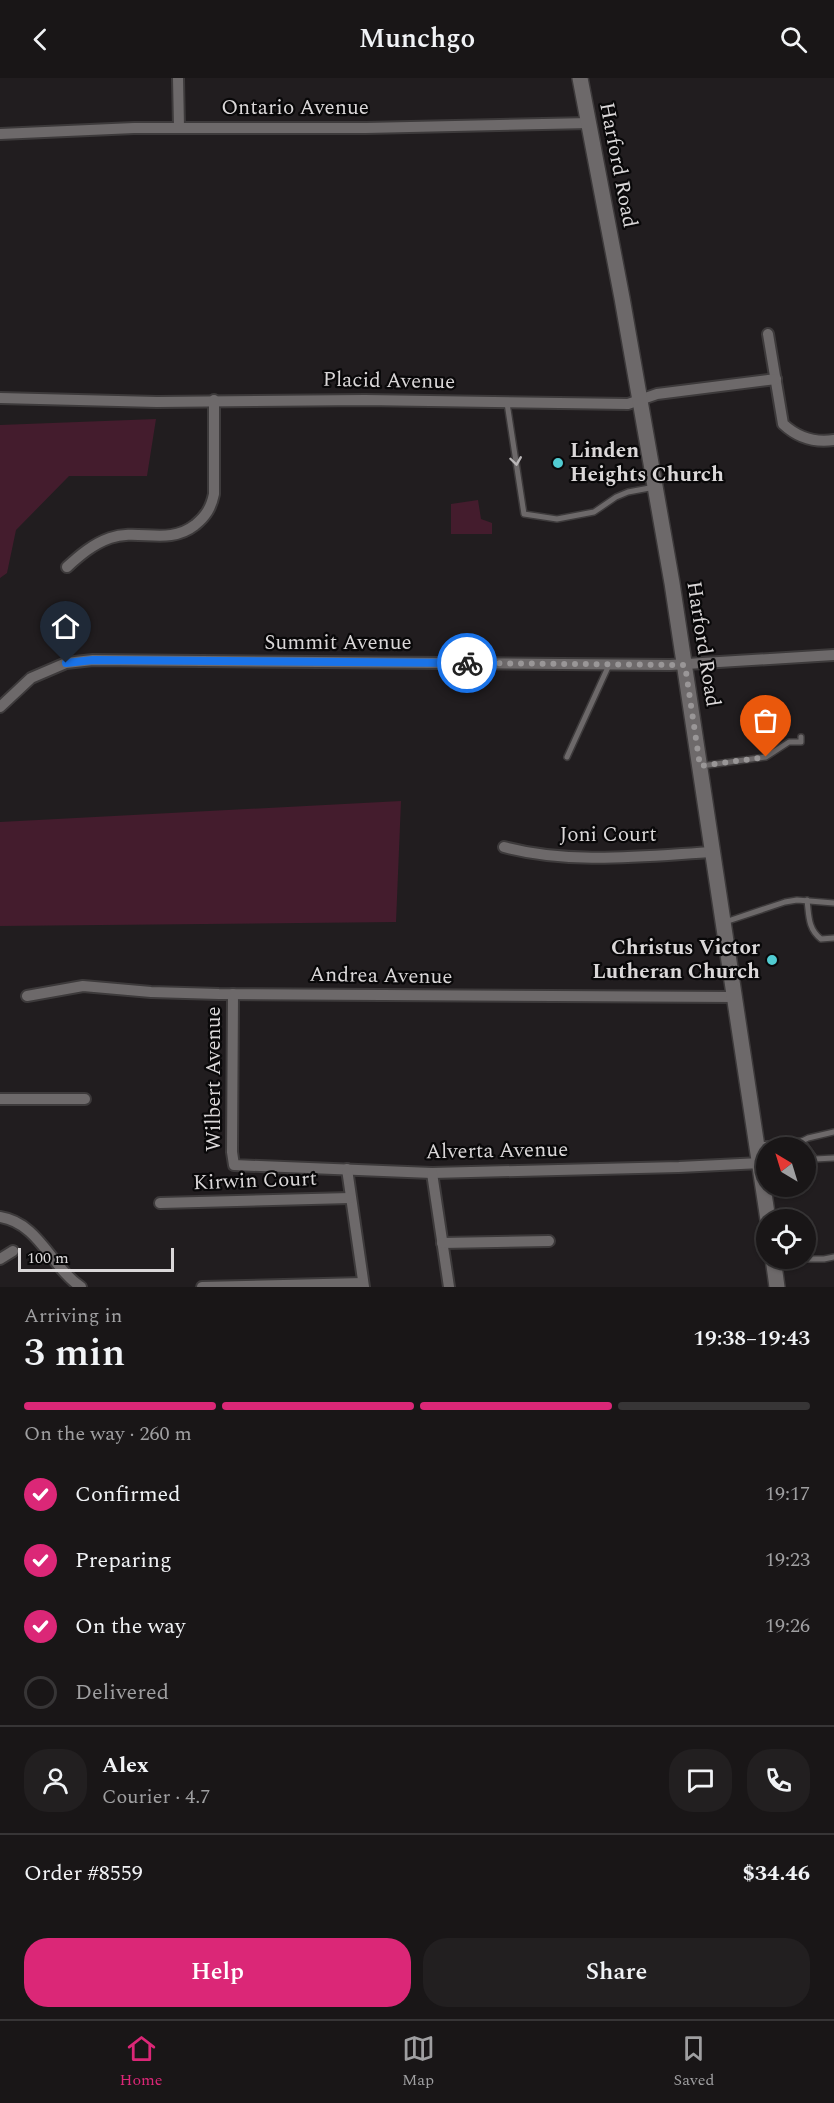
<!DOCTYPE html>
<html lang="en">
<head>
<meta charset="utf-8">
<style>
  :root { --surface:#191617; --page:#221f20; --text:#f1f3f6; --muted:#9f9fa1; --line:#373536; --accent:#db2777 }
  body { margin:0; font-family:Spectral,serif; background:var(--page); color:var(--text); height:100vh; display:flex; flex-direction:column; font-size:22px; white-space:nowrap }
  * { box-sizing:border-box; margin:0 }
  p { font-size:20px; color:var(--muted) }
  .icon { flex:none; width:33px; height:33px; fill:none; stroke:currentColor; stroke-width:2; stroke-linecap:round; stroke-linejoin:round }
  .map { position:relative; height:1209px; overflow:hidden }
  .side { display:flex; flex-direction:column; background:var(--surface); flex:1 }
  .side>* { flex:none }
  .needle { width:39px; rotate:322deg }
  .tools { position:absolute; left:756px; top:1059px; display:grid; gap:12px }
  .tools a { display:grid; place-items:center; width:60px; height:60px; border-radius:50%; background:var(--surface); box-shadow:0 2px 4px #0004,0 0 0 2px var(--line); font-size:30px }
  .scale { position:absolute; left:18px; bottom:15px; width:156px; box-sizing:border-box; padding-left:6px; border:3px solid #dad7d8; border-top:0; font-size:16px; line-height:21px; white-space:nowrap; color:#dad7d8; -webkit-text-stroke:4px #090809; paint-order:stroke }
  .pin { position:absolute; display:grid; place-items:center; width:51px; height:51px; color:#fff; margin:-62px -26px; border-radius:50% 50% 50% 0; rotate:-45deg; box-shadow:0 0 6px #0007 }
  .pin .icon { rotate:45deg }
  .courier { position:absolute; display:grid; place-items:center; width:60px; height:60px; margin:-30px; border:4px solid #1a73e8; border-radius:50%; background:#fff; color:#222; box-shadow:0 2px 8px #0007 }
  .head em { font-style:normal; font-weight:600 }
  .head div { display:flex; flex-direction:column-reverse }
  .head { display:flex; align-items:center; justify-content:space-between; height:102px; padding:0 24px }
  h1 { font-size:39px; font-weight:600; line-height:45px }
  .bar { display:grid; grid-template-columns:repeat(4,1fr); gap:9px 6px; align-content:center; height:72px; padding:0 24px }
  .bar i { height:8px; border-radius:4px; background:var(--line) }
  .bar .active { background:var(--accent) }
  .bar p { grid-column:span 4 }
  .line { display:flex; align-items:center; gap:15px; padding:0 24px; border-top:2px solid var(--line) }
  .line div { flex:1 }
  .round { display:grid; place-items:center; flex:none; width:63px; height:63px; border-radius:24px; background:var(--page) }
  ol { padding:0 24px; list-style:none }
  li { display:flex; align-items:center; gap:18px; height:66px }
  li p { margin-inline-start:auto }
  li .icon { padding:6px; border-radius:50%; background:var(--accent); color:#fff; stroke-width:4 }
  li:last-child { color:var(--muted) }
  li i { width:33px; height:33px; border:3px solid var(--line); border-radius:50% }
  .cta { display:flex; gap:12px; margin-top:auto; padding:12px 24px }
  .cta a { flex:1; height:69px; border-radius:24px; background:var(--accent); color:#fff; font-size:24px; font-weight:600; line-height:69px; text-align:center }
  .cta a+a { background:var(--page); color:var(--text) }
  header { display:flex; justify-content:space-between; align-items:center; height:78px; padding:0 24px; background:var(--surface); font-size:27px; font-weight:600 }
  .tab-bar { display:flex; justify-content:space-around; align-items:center; height:84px; border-top:2px solid var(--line); background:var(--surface); font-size:16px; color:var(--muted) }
  .tab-bar a { display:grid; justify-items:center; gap:3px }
  .tab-bar .active { color:var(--accent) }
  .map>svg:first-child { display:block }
  .green { fill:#441c2d }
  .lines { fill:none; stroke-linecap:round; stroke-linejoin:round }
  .lane-casing { stroke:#3d3a3b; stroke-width:8 }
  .street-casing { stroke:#3d3a3b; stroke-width:14 }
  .secondary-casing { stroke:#3d3a3b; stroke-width:18 }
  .lane { stroke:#6d696a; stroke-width:5 }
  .street { stroke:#6d696a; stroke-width:10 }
  .secondary { stroke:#6d696a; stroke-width:15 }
  .oneway { stroke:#b9b6b7 }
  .done { stroke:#999697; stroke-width:6; stroke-dasharray:0 10.8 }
  .route { stroke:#1a73e8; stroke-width:8 }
  .poi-dot { fill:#51ccd2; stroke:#090809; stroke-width:2 }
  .labels { text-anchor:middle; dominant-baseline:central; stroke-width:4.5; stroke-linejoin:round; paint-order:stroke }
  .street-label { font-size:21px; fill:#dad7d8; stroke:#090809 }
  .poi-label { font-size:21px; font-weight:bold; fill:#dad7d8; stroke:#090809; text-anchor:start }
</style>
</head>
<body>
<header><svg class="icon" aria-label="back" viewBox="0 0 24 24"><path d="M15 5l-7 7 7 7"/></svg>Munchgo<svg class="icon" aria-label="search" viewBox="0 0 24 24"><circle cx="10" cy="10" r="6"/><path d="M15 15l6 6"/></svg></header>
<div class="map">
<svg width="834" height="1209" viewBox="0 0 834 1209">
  <rect width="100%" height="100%" fill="#211d1f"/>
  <g class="green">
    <path d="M156 341 147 398H69L16 452 7 495 0 500V347Z"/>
    <path d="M478 422 481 441 492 445V456H451V426Z"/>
    <path d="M401 723 396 844 0 848V744Z"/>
  </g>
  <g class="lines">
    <defs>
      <g id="lane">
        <path d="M507 325 524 436 557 441 594 434 616 419 628 414 655 409"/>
        <path d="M567 679 609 587"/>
        <path d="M701 688 766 679 789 664H801V659"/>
        <path d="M807 822C809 838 808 851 821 861L834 860"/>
        <path d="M725 844 785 824 797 822 834 825"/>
        <path d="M802 1063 815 1081 834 1080"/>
        <path d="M758 1067 802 1063 808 1060 834 1054"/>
        <path d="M775 1181H824L834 1179"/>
      </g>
      <g id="street">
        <path d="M178 0 179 49"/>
        <path d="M0 56 134 50H366L590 45"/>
        <path d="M768 256 783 346C798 360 814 365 834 362"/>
        <path d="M0 320 157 324 365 322 628 326 657 316 776 301"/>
        <path d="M67 489C80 477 93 466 110 460 139 450 168 468 195 447 206 438 211 430 214 416V322"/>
        <path d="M0 629 31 600 66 585 93 582 670 587 834 577"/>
        <path d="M504 769C571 787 644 778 713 774"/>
        <path d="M233 916 232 1074 234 1087 432 1095 679 1089 761 1085"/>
        <path d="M27 918 83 908 151 914 219 916 735 919"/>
        <path d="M0 1021H85"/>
        <path d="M347 1091 364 1209"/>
        <path d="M432 1095 449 1209"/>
        <path d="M160 1125 350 1120"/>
        <path d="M0 1139C39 1145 51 1189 81 1209"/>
        <path d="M442 1165 549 1163"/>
        <path d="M0 1181 13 1173"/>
        <path d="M202 1209 363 1205"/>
      </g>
      <g id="secondary">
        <path d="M580 0 622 220 672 505 768 1142"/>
        <path d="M773 1180 777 1209"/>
      </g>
    </defs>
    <use href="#lane" class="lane-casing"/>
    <use href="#street" class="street-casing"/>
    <use href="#secondary" class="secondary-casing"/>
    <use href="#lane" class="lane"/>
    <use href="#street" class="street"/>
    <use href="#secondary" class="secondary"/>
  </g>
  <defs><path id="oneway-chevron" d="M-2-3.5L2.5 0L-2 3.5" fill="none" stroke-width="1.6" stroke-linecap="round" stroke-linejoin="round" transform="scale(1.5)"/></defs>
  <use class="oneway" href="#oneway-chevron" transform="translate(516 383) rotate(82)"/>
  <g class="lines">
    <path class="done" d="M467 585 685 587 700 688 766 679"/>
    <path class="route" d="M66 585 93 582 467 585"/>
  </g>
  <g class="poi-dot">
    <circle cx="558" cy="385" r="6"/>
    <circle cx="772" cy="882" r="6"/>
  </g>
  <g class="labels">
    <g class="street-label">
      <text x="295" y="30">Ontario Avenue</text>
      <text transform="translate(618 87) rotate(79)">Harford Road</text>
      <text transform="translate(389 303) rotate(1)">Placid Avenue</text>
      <text x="338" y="565">Summit Avenue</text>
      <text transform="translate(703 566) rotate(81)">Harford Road</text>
      <text x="608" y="757">Joni Court</text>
      <text transform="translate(381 898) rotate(1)">Andrea Avenue</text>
      <text transform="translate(214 1001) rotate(-90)">Wilbert Avenue</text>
      <text transform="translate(497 1073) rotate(-1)">Alverta Avenue</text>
      <text transform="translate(255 1103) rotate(-2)">Kirwin Court</text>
    </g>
    <g class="poi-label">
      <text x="570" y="373">Linden<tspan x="570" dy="24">Heights Church</tspan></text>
      <text x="760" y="870" text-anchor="end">Christus Victor<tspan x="760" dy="24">Lutheran Church</tspan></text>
    </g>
  </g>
</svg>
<div class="tools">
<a><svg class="needle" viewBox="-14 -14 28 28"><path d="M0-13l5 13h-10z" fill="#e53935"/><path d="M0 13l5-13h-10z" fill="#9f9fa1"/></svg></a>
<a><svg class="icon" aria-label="locate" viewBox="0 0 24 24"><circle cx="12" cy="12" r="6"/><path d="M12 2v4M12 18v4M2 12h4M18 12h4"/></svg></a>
</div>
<div class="scale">100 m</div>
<div class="pin" style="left:766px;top:679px;background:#ea580c"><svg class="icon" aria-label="bag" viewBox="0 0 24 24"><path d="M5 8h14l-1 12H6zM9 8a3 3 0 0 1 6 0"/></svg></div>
<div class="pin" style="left:66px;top:585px;background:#1f2937"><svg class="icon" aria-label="home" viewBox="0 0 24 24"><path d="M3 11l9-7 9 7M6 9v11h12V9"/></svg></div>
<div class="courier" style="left:467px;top:585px"><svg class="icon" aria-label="bike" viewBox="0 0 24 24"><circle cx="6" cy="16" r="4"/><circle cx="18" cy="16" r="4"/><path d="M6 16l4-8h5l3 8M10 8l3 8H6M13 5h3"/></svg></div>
</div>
<section class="side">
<div class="head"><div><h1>3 min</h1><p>Arriving in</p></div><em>19:38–19:43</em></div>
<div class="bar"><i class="active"></i><i class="active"></i><i class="active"></i><i></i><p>On the way · 260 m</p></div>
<ol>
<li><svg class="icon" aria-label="check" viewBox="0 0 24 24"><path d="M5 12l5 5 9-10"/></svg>Confirmed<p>19:17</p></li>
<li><svg class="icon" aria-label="check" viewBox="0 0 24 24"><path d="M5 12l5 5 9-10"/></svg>Preparing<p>19:23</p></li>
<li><svg class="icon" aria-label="check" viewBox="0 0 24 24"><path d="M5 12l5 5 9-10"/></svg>On the way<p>19:26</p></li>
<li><i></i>Delivered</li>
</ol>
<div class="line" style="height:108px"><a class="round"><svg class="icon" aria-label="person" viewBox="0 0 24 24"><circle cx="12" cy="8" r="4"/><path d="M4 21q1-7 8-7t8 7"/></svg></a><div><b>Alex</b><p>Courier · 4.7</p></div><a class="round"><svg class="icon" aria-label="chat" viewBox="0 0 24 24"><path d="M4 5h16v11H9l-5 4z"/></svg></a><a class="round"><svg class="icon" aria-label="phone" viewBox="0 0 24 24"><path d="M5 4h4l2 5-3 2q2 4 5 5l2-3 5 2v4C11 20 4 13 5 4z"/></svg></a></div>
<div class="line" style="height:78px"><div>Order #8559</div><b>$34.46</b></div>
<div class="cta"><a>Help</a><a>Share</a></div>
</section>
<nav class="tab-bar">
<a class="active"><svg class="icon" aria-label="home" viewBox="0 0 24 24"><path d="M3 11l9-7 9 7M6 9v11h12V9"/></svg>Home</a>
<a><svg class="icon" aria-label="map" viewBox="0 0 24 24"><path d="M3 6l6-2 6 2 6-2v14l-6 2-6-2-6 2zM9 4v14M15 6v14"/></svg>Map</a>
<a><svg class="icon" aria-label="saved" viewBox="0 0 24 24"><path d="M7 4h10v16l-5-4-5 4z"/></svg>Saved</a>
</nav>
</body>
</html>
